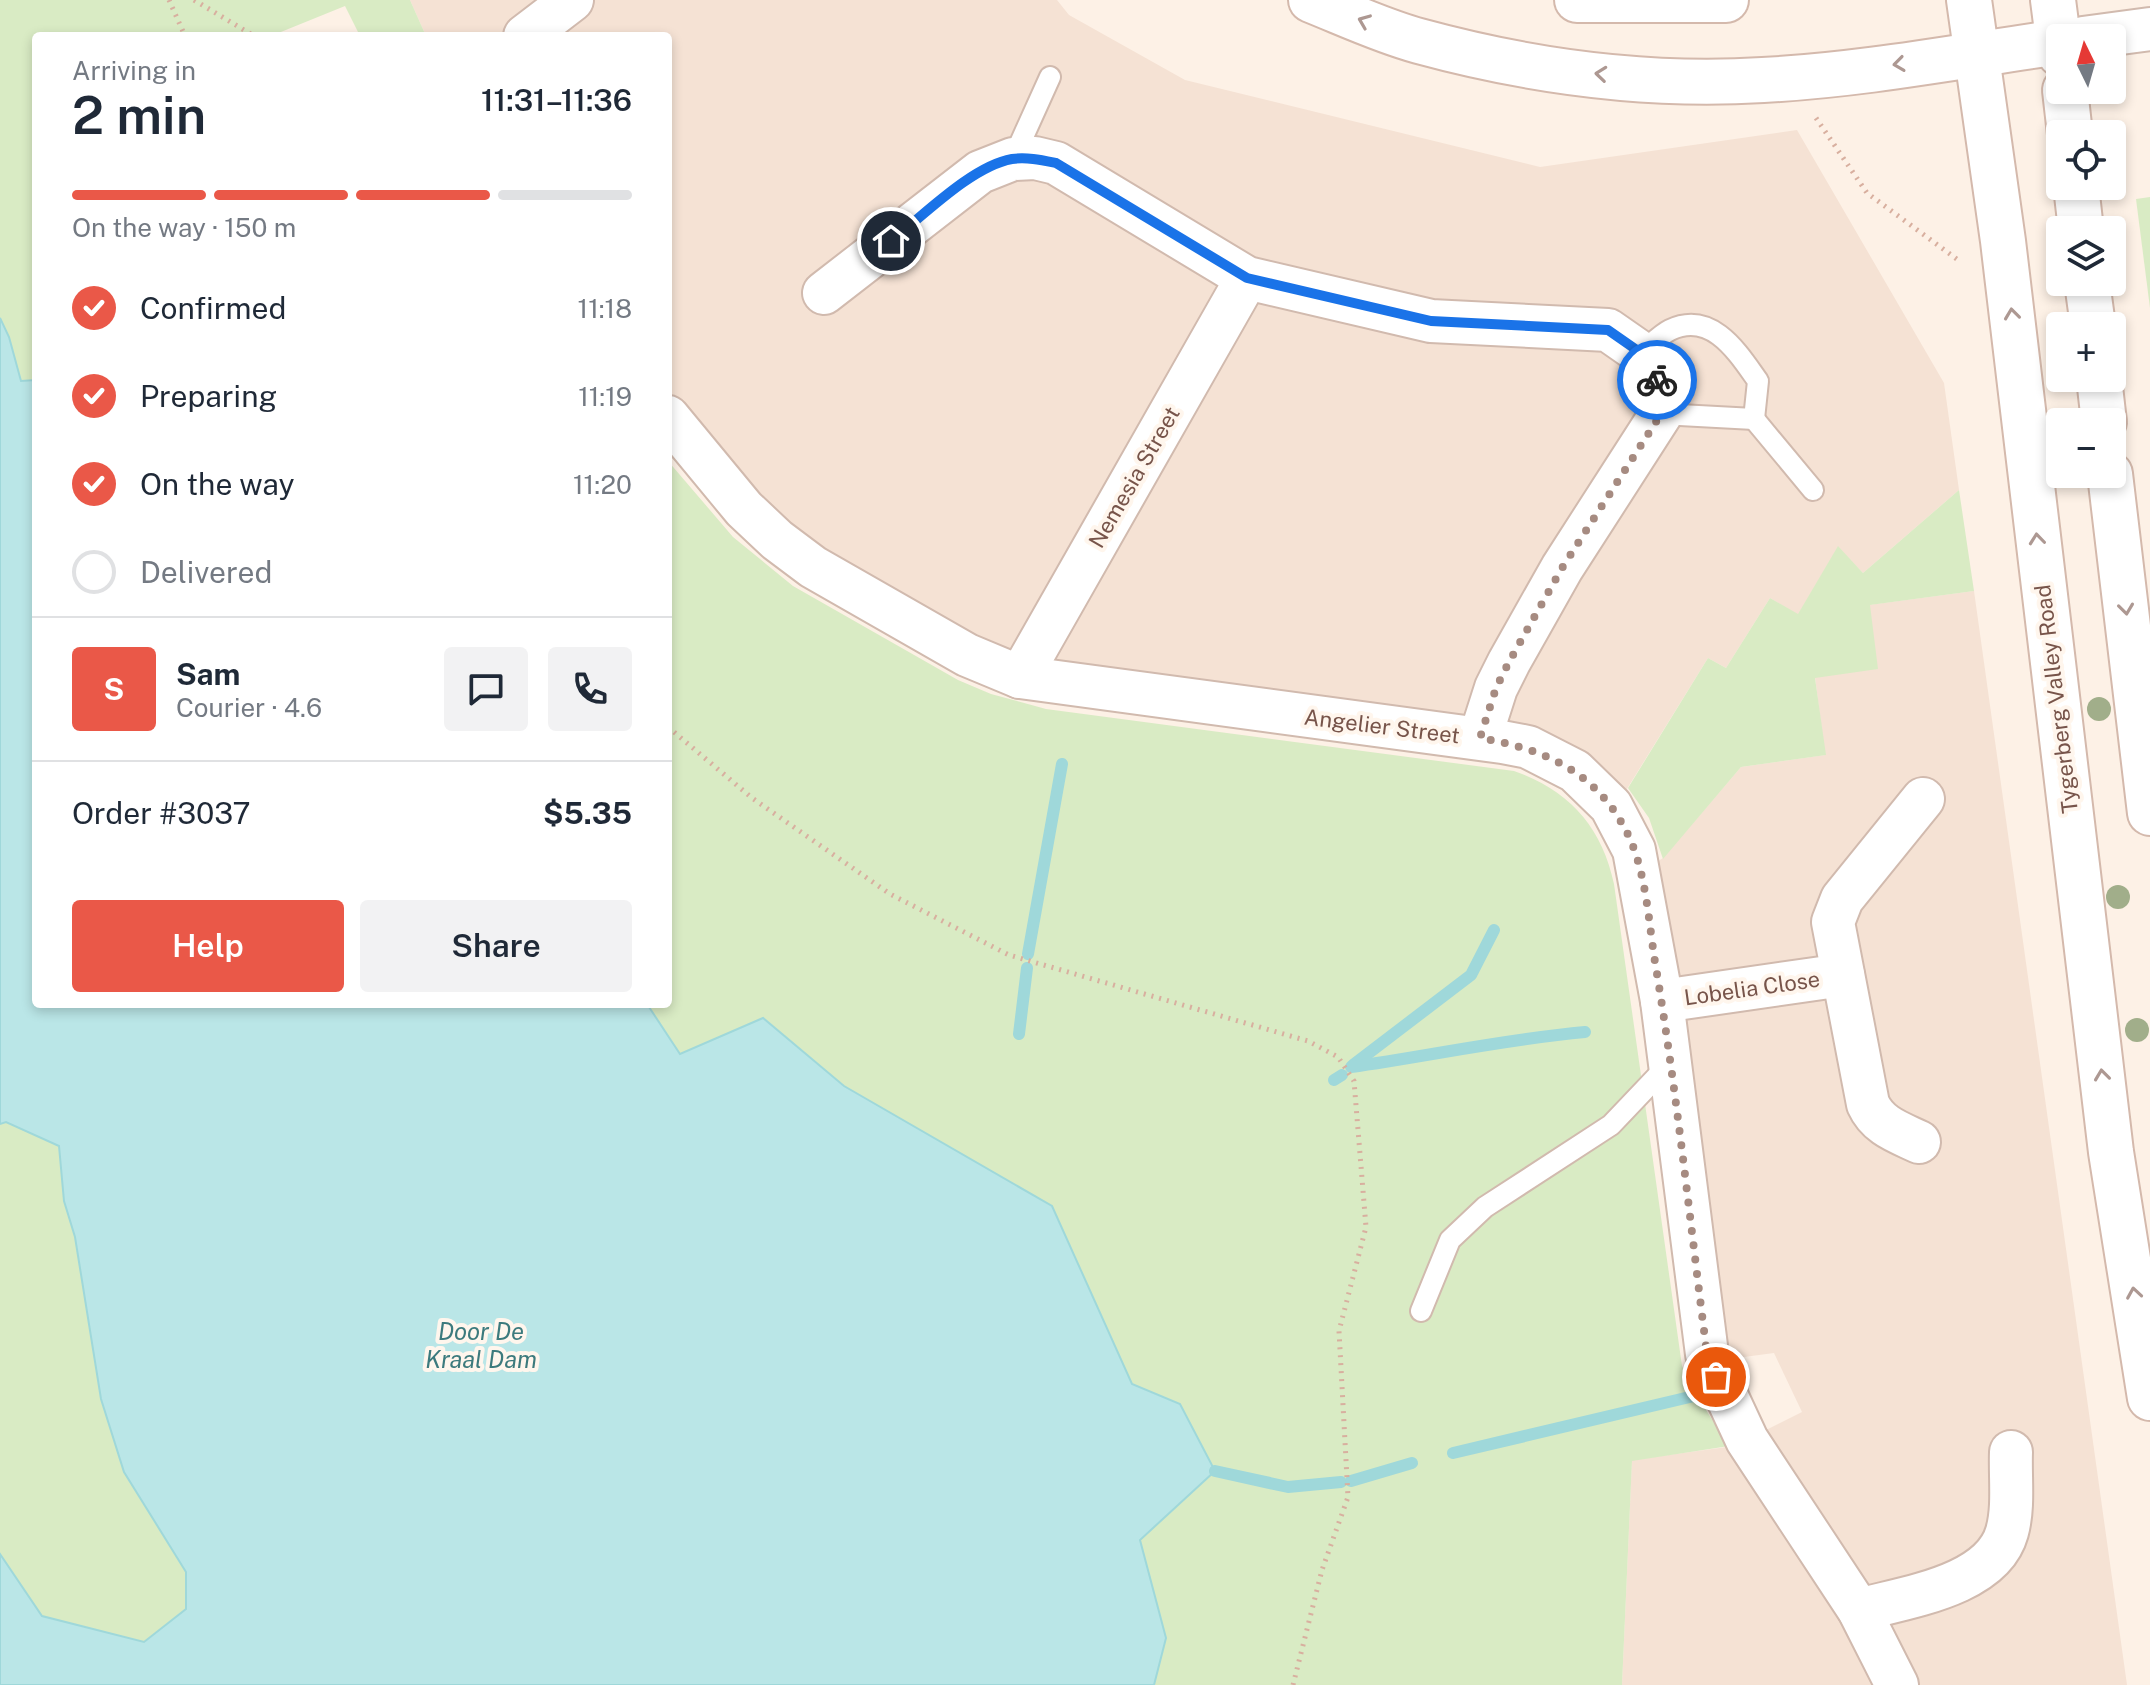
<!DOCTYPE html>
<html lang="en">
<head>
<meta charset="utf-8">
<style>
  :root { --surface:#fff; --page:#f2f2f3; --text:#1f2937; --muted:#747a83; --line:#e0e1e3; --accent:#ea5848 }
  body { margin:0; font-family:"Public Sans",sans-serif; background:var(--page); color:var(--text); height:100vh; display:flex; flex-direction:column; font-size:30px; white-space:nowrap }
  * { box-sizing:border-box; margin:0 }
  p { font-size:26px; color:var(--muted) }
  .icon { flex:none; width:44px; height:44px; fill:none; stroke:currentColor; stroke-width:2; stroke-linecap:round; stroke-linejoin:round }
  .map { position:relative; flex:1; overflow:hidden }
  .sheet { position:absolute; left:32px; top:32px; width:640px; height:976px; display:flex; flex-direction:column; background:var(--surface); border-radius:8px; box-shadow:0 4px 12px #0003 }
  .sheet>* { flex:none }
  .needle { width:52px; rotate:355deg }
  .controls { position:absolute; left:2046px; top:24px; display:grid; gap:16px }
  .controls a { display:grid; place-items:center; width:80px; height:80px; border-radius:8px; background:var(--surface); box-shadow:0 4px 12px #0003; font-size:40px }
  .pin { position:absolute; display:grid; place-items:center; width:68px; height:68px; color:#fff; margin:-34px; border:4px solid #fff; border-radius:50%; box-shadow:0 2px 8px #0007 }
  .courier { position:absolute; display:grid; place-items:center; width:80px; height:80px; margin:-40px; border:6px solid #1a73e8; border-radius:50%; background:#fff; color:#222; box-shadow:0 2px 10px #0007 }
  .headline em { font-style:normal; font-weight:600 }
  .headline div { display:flex; flex-direction:column-reverse }
  .headline { display:flex; align-items:center; justify-content:space-between; height:136px; padding:0 40px }
  h1 { font-size:52px; font-weight:600; line-height:60px }
  .bar { display:grid; grid-template-columns:repeat(4,1fr); gap:12px 8px; align-content:center; height:96px; padding:0 40px }
  .bar i { height:10px; border-radius:6px; background:var(--line) }
  .bar .current { background:var(--accent) }
  .bar p { grid-column:span 4 }
  .line { display:flex; align-items:center; gap:20px; padding:0 40px; border-top:2px solid var(--line) }
  .line div { flex:1 }
  .round { display:grid; place-items:center; flex:none; width:84px; height:84px; border-radius:8px; background:var(--page) }
  ol { padding:0 40px; list-style:none }
  li { display:flex; align-items:center; gap:24px; height:88px }
  li p { margin-inline-start:auto }
  li .icon { padding:8px; border-radius:50%; background:var(--accent); color:#fff; stroke-width:4 }
  li:last-child { color:var(--muted) }
  li i { width:44px; height:44px; border:4px solid var(--line); border-radius:50% }
  .cta { display:flex; gap:16px; margin-top:auto; padding:16px 40px }
  .cta a { flex:1; height:92px; border-radius:8px; background:var(--accent); color:#fff; font-size:32px; font-weight:600; line-height:92px; text-align:center }
  .cta a+a { background:var(--page); color:var(--text) }
  .map>svg:first-child { display:block }
  .residential { fill:#f5e2d4 }
  .green { fill:#d9ebc4 }
  .water { fill:#bae6e7; stroke:#9fd8da; stroke-width:2 }
  .lines { fill:none; stroke-linecap:round; stroke-linejoin:round }
  .stream { stroke:#9fd8da; stroke-width:12 }
  .lane-casing { stroke:#d1baae; stroke-width:24 }
  .street-casing { stroke:#d1baae; stroke-width:46 }
  .secondary-casing { stroke:#d4b9ac; stroke-width:48 }
  .path { stroke:#d8af9f; stroke-width:5; stroke-dasharray:2 6; stroke-linecap:butt }
  .lane { stroke:#fff; stroke-width:20 }
  .street { stroke:#fff; stroke-width:42 }
  .secondary { stroke:#fff; stroke-width:44 }
  .tree { fill:#a1ae8a }
  .oneway { stroke:#ad9892 }
  .done { stroke:#a68b81; stroke-width:8; stroke-dasharray:0 14.4 }
  .route { stroke:#1a73e8; stroke-width:10 }
  .labels { text-anchor:middle; dominant-baseline:central; stroke-width:8; stroke-linejoin:round; paint-order:stroke }
  .street-label { font-size:22px; fill:#77544a; stroke:#fff6ed }
  .water-label { font-size:24px; font-style:italic; fill:#3c7a7d; stroke:#fff6ed }
</style>
</head>
<body>
<div class="map">
<svg width="2150" height="1685" viewBox="0 0 2150 1685">
  <rect width="100%" height="100%" fill="#fdf1e6"/>
  <g class="residential">
    <path d="M410 0H1057L1069 15 1185 80 1540 167 1797 130 1944 383 1959 490 1863 573 1838 547 1798 615 1770 598 1726 668 1708 658 1612 813 1574 772 1085 691 811 568 668 420V36H426Z"/>
    <path d="M1974 591 2127 1685H1622L1632 1460 1734 1446 1802 1412 1774 1353 1706 1362 1637 875 1663 858 1741 767 1825 755 1815 677 1869 605Z"/>
  </g>
  <g class="green">
    <path d="M0 0H410L426 36H360L345 6 271 36H36V380L21 382 9 337 0 318Z"/>
    <path d="M2150 197V308L2136 199Z"/>
    <path d="M668 461 733 537 793 586 958 680 991 694 1046 709 1514 771C1569 790 1602 827 1614 884L1682 1366 1699 1399 1729 1446 1632 1461 1622 1685H1154L1166 1638 1139 1540 1180 1404 1132 1384 1052 1206 844 1086 764 1018 679 1054 647 1004H668Z"/>
    <path d="M1959 490 1974 591 1870 605 1878 669 1815 678 1826 755 1741 767 1663 859 1649 818 1628 788 1708 658 1726 668 1770 598 1798 614 1838 546 1863 573Z"/>
    <path d="M6 1121 59 1145 64 1201 75 1237 124 1472 186 1572V1609L144 1642 42 1616 0 1554V1124Z"/>
  </g>
  <path class="water" d="M0 318 9 337 21 381 36 380V1004H647L680 1054 763 1018 844 1086 1052 1206 1132 1384 1180 1404 1215 1471 1140 1540 1166 1638 1154 1685H0V1554L42 1616 144 1642 186 1609V1572L124 1472 101 1399 75 1237 64 1201 59 1146 6 1122 0 1124Z"/>
  <g class="lines">
    <g class="stream">
      <path d="M1028 954 1062 764"/>
      <path d="M1019 1034 1027 968"/>
      <path d="M1353 1065 1471 975 1494 930"/>
      <path d="M1351 1067C1429 1056 1506 1039 1585 1032"/>
      <path d="M1334 1080 1342 1075"/>
      <path d="M1453 1453 1694 1396"/>
      <path d="M1215 1471 1288 1487 1341 1482"/>
      <path d="M1351 1481 1412 1463"/>
    </g>
    <defs>
      <g id="lane">
        <path d="M1013 159 1050 77"/>
        <path d="M1641 353C1650 346 1660 335 1670 330 1712 310 1738 353 1758 381L1754 419 1661 414"/>
        <path d="M1754 419 1813 490"/>
        <path d="M1421 1311 1450 1240 1485 1207 1611 1125 1669 1064"/>
      </g>
      <g id="street">
        <path d="M525 36 572 0"/>
        <path d="M2083 38 2150 29"/>
        <path d="M824 293 980 172 1013 159 1035 158 1056 163 1247 278 1431 321 1608 330 1641 353 1658 382 1661 414 1562 568 1509 662 1496 688 1480 738"/>
        <path d="M668 417 744 509 777 540 813 567 967 655 1020 677 1502 742 1528 747 1575 771 1611 806 1634 850 1662 1001 1707 1354 1747 1440 1859 1610 1897 1685"/>
        <path d="M1020 677 1247 278"/>
        <path d="M1662 1001 1843 975"/>
        <path d="M1919 1142C1898 1132 1878 1126 1868 1104L1833 922 1842 899 1923 799"/>
        <path d="M1859 1610C1906 1597 1992 1586 2007 1532 2014 1507 2010 1478 2011 1452"/>
      </g>
      <g id="secondary">
        <path d="M1311 0C1346 14 1382 31 1419 41 1529 71 1648 87 1763 80 1861 75 1961 56 2059 42"/>
        <path d="M1577 0H1726"/>
        <path d="M1969 0 2003 241 2111 1152 2150 1398"/>
        <path d="M2053 0 2060 54"/>
        <path d="M2065 90 2070 134"/>
        <path d="M2076 186 2081 230"/>
        <path d="M2087 282 2093 326"/>
        <path d="M2099 378 2104 422"/>
        <path d="M2110 474 2150 813"/>
      </g>
    </defs>
    <use href="#lane" class="lane-casing"/>
    <use href="#street" class="street-casing"/>
    <use href="#secondary" class="secondary-casing"/>
    <g class="path">
      <path d="M169 0 185 36"/>
      <path d="M194 0 254 36"/>
      <path d="M1816 118 1867 193 1958 260"/>
      <path d="M668 727 752 798 890 894 1009 955 1308 1041 1338 1057 1354 1081 1366 1227 1339 1331 1348 1497 1322 1570 1293 1685"/>
    </g>
    <use href="#lane" class="lane"/>
    <use href="#street" class="street"/>
    <use href="#secondary" class="secondary"/>
  </g>
  <g class="tree">
    <circle cx="2099" cy="709" r="12"/>
    <circle cx="2118" cy="897" r="12"/>
    <circle cx="2137" cy="1030" r="12"/>
  </g>
  <defs><path id="oneway-chevron" d="M-2-3.5L2.5 0L-2 3.5" fill="none" stroke-width="1.6" stroke-linecap="round" stroke-linejoin="round" transform="scale(2)"/></defs>
  <g class="oneway">
    <use href="#oneway-chevron" transform="translate(1364 21) rotate(-158)"/>
    <use href="#oneway-chevron" transform="translate(1899 64) rotate(172)"/>
    <use href="#oneway-chevron" transform="translate(1601 74) rotate(-174)"/>
    <use href="#oneway-chevron" transform="translate(2012 314) rotate(-97)"/>
    <use href="#oneway-chevron" transform="translate(2037 539) rotate(-96)"/>
    <use href="#oneway-chevron" transform="translate(2126 609) rotate(83)"/>
    <use href="#oneway-chevron" transform="translate(2102 1075) rotate(-97)"/>
    <use href="#oneway-chevron" transform="translate(2134 1293) rotate(-99)"/>
  </g>
  <g class="lines">
    <path class="done" d="M1657 380 1661 414 1562 568 1509 662 1496 688 1480 738C1541 748 1594 771 1624 827 1646 866 1648 918 1655 962 1677 1092 1690 1223 1707 1354L1716 1377"/>
    <path class="route" d="M891 241C923 216 972 166 1012 159 1027 157 1041 160 1056 163L1247 278 1431 321 1608 330 1641 353 1657 380"/>
  </g>
  <g class="labels">
    <g class="street-label">
      <text transform="translate(1134 477) rotate(-60)">Nemesia Street</text>
      <text transform="translate(2056 699) rotate(-97)">Tygerberg Valley Road</text>
      <text transform="translate(1382 726) rotate(7)">Angelier Street</text>
      <text transform="translate(1752 988) rotate(-8)">Lobelia Close</text>
    </g>
    <g class="water-label">
      <text x="481" y="1331">Door De<tspan x="481" dy="28">Kraal Dam</tspan></text>
    </g>
  </g>
</svg>
<div class="controls">
<a><svg class="needle" viewBox="-14 -14 28 28"><path d="M0-13l5 13h-10z" fill="#e53935"/><path d="M0 13l5-13h-10z" fill="#747a83"/></svg></a>
<a><svg class="icon" aria-label="locate" viewBox="0 0 24 24"><circle cx="12" cy="12" r="6"/><path d="M12 2v4M12 18v4M2 12h4M18 12h4"/></svg></a>
<a><svg class="icon" aria-label="layers" viewBox="0 0 24 24"><path d="M12 4l9 5-9 5-9-5zM3 14l9 5 9-5"/></svg></a>
<a>+</a>
<a>−</a>
</div>
<div class="pin" style="left:1716px;top:1377px;background:#ea580c"><svg class="icon" aria-label="bag" viewBox="0 0 24 24"><path d="M5 8h14l-1 12H6zM9 8a3 3 0 0 1 6 0"/></svg></div>
<div class="pin" style="left:891px;top:241px;background:#1f2937"><svg class="icon" aria-label="home" viewBox="0 0 24 24"><path d="M3 11l9-7 9 7M6 9v11h12V9"/></svg></div>
<div class="courier" style="left:1657px;top:380px"><svg class="icon" aria-label="bike" viewBox="0 0 24 24"><circle cx="6" cy="16" r="4"/><circle cx="18" cy="16" r="4"/><path d="M6 16l4-8h5l3 8M10 8l3 8H6M13 5h3"/></svg></div>
<section class="sheet">
<div class="headline"><div><h1>2 min</h1><p>Arriving in</p></div><em>11:31–11:36</em></div>
<div class="bar"><i class="current"></i><i class="current"></i><i class="current"></i><i></i><p>On the way · 150 m</p></div>
<ol>
<li><svg class="icon" aria-label="check" viewBox="0 0 24 24"><path d="M5 12l5 5 9-10"/></svg>Confirmed<p>11:18</p></li>
<li><svg class="icon" aria-label="check" viewBox="0 0 24 24"><path d="M5 12l5 5 9-10"/></svg>Preparing<p>11:19</p></li>
<li><svg class="icon" aria-label="check" viewBox="0 0 24 24"><path d="M5 12l5 5 9-10"/></svg>On the way<p>11:20</p></li>
<li><i></i>Delivered</li>
</ol>
<div class="line" style="height:144px"><b class="round" style="background:var(--accent);color:#fff">S</b><div><b>Sam</b><p>Courier · 4.6</p></div><a class="round"><svg class="icon" aria-label="chat" viewBox="0 0 24 24"><path d="M4 5h16v11H9l-5 4z"/></svg></a><a class="round"><svg class="icon" aria-label="phone" viewBox="0 0 24 24"><path d="M5 4h4l2 5-3 2q2 4 5 5l2-3 5 2v4C11 20 4 13 5 4z"/></svg></a></div>
<div class="line" style="height:104px"><div>Order #3037</div><b>$5.35</b></div>
<div class="cta"><a>Help</a><a>Share</a></div>
</section>
</div>
</body>
</html>
